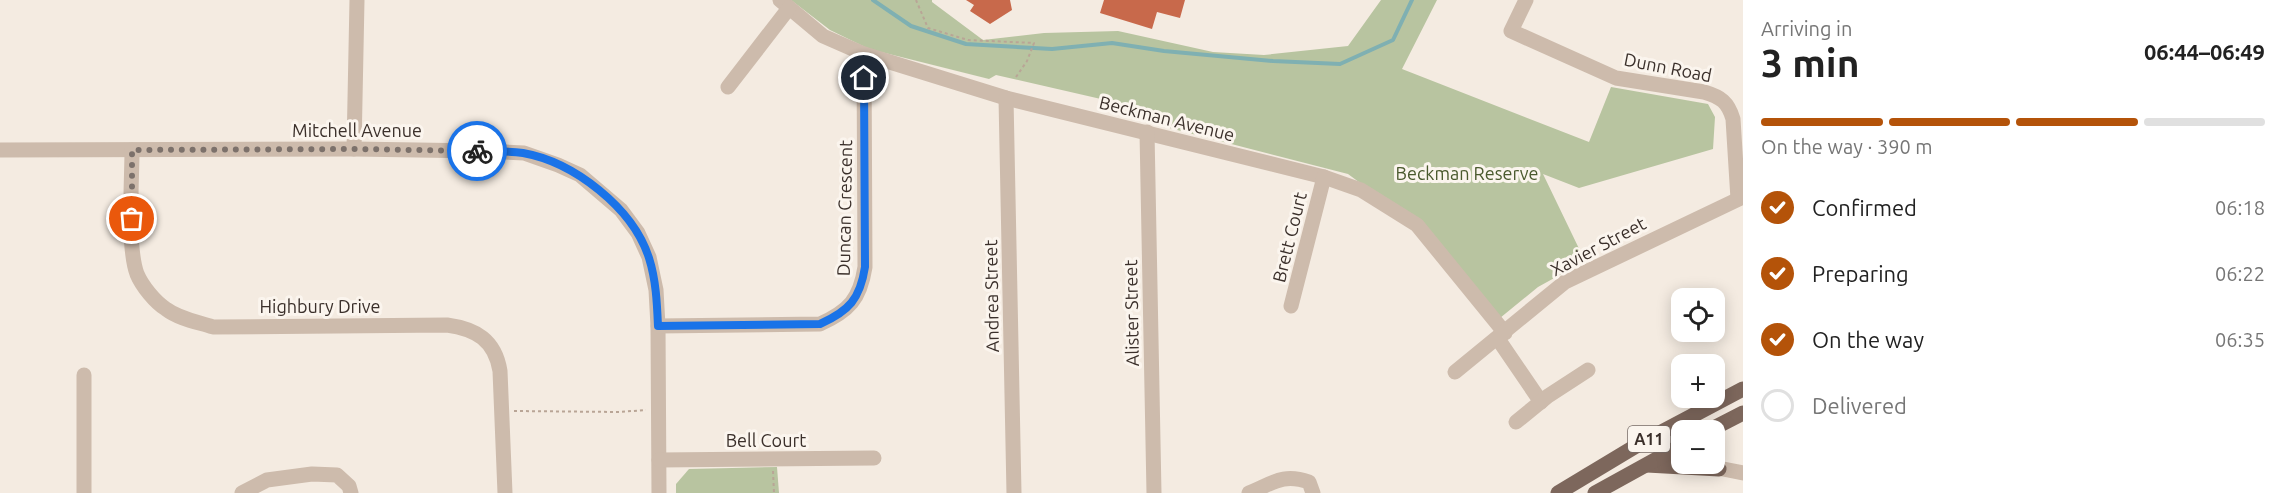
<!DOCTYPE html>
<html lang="en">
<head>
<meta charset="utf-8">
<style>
  :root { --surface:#fff; --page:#f2f2f2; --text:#222; --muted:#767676; --line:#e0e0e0; --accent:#b45309 }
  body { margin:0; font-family:Ubuntu,sans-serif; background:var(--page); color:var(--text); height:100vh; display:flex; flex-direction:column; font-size:22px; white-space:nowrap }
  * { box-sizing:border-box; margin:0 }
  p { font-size:20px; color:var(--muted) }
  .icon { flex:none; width:33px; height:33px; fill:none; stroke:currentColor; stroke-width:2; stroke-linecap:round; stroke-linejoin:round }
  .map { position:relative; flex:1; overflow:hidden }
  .drawer { display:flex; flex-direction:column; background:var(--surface); width:540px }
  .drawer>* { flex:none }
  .fabs { position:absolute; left:1671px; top:288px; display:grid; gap:12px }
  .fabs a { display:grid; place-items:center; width:54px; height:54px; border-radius:12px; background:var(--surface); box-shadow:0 3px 15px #0003; font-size:30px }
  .pin { position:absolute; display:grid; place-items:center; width:51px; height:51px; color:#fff; margin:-26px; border:3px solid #fff; border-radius:50%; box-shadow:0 2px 6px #0007 }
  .courier { position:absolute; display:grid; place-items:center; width:60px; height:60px; margin:-30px; border:4px solid #1a73e8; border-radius:50%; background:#fff; color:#222; box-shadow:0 2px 8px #0007 }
  .headline em { font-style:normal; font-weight:700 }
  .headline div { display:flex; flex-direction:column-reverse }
  .headline { display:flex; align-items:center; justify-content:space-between; height:102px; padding:0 18px }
  h1 { font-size:39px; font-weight:700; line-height:45px }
  .bar { display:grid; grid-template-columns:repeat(4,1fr); gap:9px 6px; align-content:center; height:72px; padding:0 18px }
  .bar i { height:8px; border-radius:4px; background:var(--line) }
  .bar .on { background:var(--accent) }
  .bar p { grid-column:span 4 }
  ol { padding:0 18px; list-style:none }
  li { display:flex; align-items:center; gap:18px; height:66px }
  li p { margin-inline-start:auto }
  li .icon { padding:6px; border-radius:50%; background:var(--accent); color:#fff; stroke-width:4 }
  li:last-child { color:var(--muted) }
  li i { width:33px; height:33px; border:3px solid var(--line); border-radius:50% }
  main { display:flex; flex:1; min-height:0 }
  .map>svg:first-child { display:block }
  .green { fill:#b8c4a0 }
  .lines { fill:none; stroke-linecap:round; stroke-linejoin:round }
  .stream { stroke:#7fb0b2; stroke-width:4 }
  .building { fill:#c8694b }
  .path { stroke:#b9a596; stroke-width:2; stroke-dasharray:3 3; stroke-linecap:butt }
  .minor { stroke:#cdbbac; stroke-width:15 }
  .major { stroke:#7d675c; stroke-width:15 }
  .done { stroke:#7c716b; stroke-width:6; stroke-dasharray:0 10.8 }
  .route { stroke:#1a73e8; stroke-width:8 }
  .labels { text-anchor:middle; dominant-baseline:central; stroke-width:6; stroke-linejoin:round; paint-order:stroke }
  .shield { fill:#fbf5ee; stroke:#756b66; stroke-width:1.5 }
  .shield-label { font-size:16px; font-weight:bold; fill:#3b302b }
  .street-label { font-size:18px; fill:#3b302b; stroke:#fbf5ee }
  .park-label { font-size:18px; fill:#4a5a2e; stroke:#fbf5ee }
</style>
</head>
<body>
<main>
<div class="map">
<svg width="1743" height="493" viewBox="0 0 1743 493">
  <rect width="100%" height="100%" fill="#f4ebe1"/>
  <g class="green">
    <path d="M791 0H932V2L983 40 1044 33 1118 31 1213 52 1264 55 1348 46 1381 0H1437L1402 69 1589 142 1611 87 1708 104 1715 117 1713 149 1579 188 1543 174 1585 261 1538 287 1500 318 1417 225 1348 174 1127 117V105L996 75 989 79 869 49 830 30Z"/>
    <path d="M777 467 779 493H676V484L689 469Z"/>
  </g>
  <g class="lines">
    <path class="stream" d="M873 0 911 26 966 44 1052 49 1112 43 1164 51 1273 61 1340 64 1393 40 1412 0"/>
  </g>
  <g class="building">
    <path d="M966 0H1010L1012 10 990 24 970 11 974 5Z"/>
    <path d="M1104 0H1185L1180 18 1157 12 1152 29 1100 13Z"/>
  </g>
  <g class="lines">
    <g class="path">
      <path d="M916 0 928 28 968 40 1034 43 1027 61 1016 77"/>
      <path d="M514 411 619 412 646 410"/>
      <path d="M773 471 774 493"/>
    </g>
    <g class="minor">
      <path d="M780 0 823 36 864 54 1006 98 1324 177 1361 190 1417 225 1505 333"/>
      <path d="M1526 0 1511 31 1616 78 1704 92C1721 97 1728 102 1733 119L1738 199"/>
      <path d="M728 87 789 8"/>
      <path d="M1006 98 1014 493"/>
      <path d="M1147 132 1154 493"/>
      <path d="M354 149 357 0"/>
      <path d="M0 150 354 149 481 151 524 153 558 165 580 175 621 210 638 233 649 257 656 290 658 326 659 493"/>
      <path d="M132 150C132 181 127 247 137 274 142 286 155 302 166 309 179 319 198 322 213 327L447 325C476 329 495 340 500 371L505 493"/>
      <path d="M1291 306 1324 177"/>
      <path d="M658 326 820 324C849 311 860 299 865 267L864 54"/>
      <path d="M1498 339 1541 402"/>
      <path d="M1455 372 1565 282 1743 197"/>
      <path d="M1516 422 1548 396 1588 370"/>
      <path d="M659 460 874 458"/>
      <path d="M1708 466 1743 473"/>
      <path d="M84 493V375"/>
      <path d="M242 493 267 480 312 474 337 475 349 486 351 493"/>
      <path d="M1249 493C1273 483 1283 473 1309 482L1313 493"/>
    </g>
    <g class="major">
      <path d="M1710 430 1743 413"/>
      <path d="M1647 465 1719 469"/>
      <path d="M1558 493 1641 443 1743 389"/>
      <path d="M1595 493 1682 445"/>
    </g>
  </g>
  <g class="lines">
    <path class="done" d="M132 219V150L354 149 477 151"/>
    <path class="route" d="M477 151C492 151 508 151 523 153 574 162 633 208 649 258 656 280 657 303 658 326L820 324C849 311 860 299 865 267L864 78"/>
  </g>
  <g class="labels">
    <rect class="shield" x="1628" y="426" width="42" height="26" rx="4.5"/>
    <g class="shield-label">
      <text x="1649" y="439">A11</text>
    </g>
    <g class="street-label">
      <text transform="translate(1668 67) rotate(11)">Dunn Road</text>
      <text transform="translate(1167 118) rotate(14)">Beckman Avenue</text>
      <text x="357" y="130">Mitchell Avenue</text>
      <text transform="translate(844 208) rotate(-89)">Duncan Crescent</text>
      <text transform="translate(1289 237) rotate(-76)">Brett Court</text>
      <text transform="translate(1598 246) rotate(-28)">Xavier Street</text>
      <text transform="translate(991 296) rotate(-91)">Andrea Street</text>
      <text x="320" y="306">Highbury Drive</text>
      <text transform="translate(1131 313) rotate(-91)">Alister Street</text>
      <text x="766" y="440">Bell Court</text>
    </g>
    <g class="park-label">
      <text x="1467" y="173">Beckman Reserve</text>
    </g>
  </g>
</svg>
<div class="fabs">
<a><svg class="icon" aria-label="locate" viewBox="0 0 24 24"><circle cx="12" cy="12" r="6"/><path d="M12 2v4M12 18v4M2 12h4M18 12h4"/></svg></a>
<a>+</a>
<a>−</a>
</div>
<div class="pin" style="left:132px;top:219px;background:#ea580c"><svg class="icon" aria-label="bag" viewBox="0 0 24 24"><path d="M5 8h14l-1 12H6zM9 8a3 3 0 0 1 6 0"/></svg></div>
<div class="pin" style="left:864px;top:78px;background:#1f2937"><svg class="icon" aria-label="home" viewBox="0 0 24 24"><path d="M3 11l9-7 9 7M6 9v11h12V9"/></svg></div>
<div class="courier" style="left:477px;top:151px"><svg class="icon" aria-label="bike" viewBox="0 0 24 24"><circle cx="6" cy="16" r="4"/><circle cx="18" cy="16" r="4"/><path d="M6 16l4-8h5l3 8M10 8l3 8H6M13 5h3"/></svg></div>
</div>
<section class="drawer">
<div class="headline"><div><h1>3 min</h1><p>Arriving in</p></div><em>06:44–06:49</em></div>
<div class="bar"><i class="on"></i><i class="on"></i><i class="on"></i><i></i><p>On the way · 390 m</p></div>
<ol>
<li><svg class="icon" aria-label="check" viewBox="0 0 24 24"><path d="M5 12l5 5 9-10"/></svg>Confirmed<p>06:18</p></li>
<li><svg class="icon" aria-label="check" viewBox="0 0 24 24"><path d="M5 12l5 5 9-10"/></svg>Preparing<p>06:22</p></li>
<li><svg class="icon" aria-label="check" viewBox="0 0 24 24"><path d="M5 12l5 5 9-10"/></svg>On the way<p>06:35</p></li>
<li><i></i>Delivered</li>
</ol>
</section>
</main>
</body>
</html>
